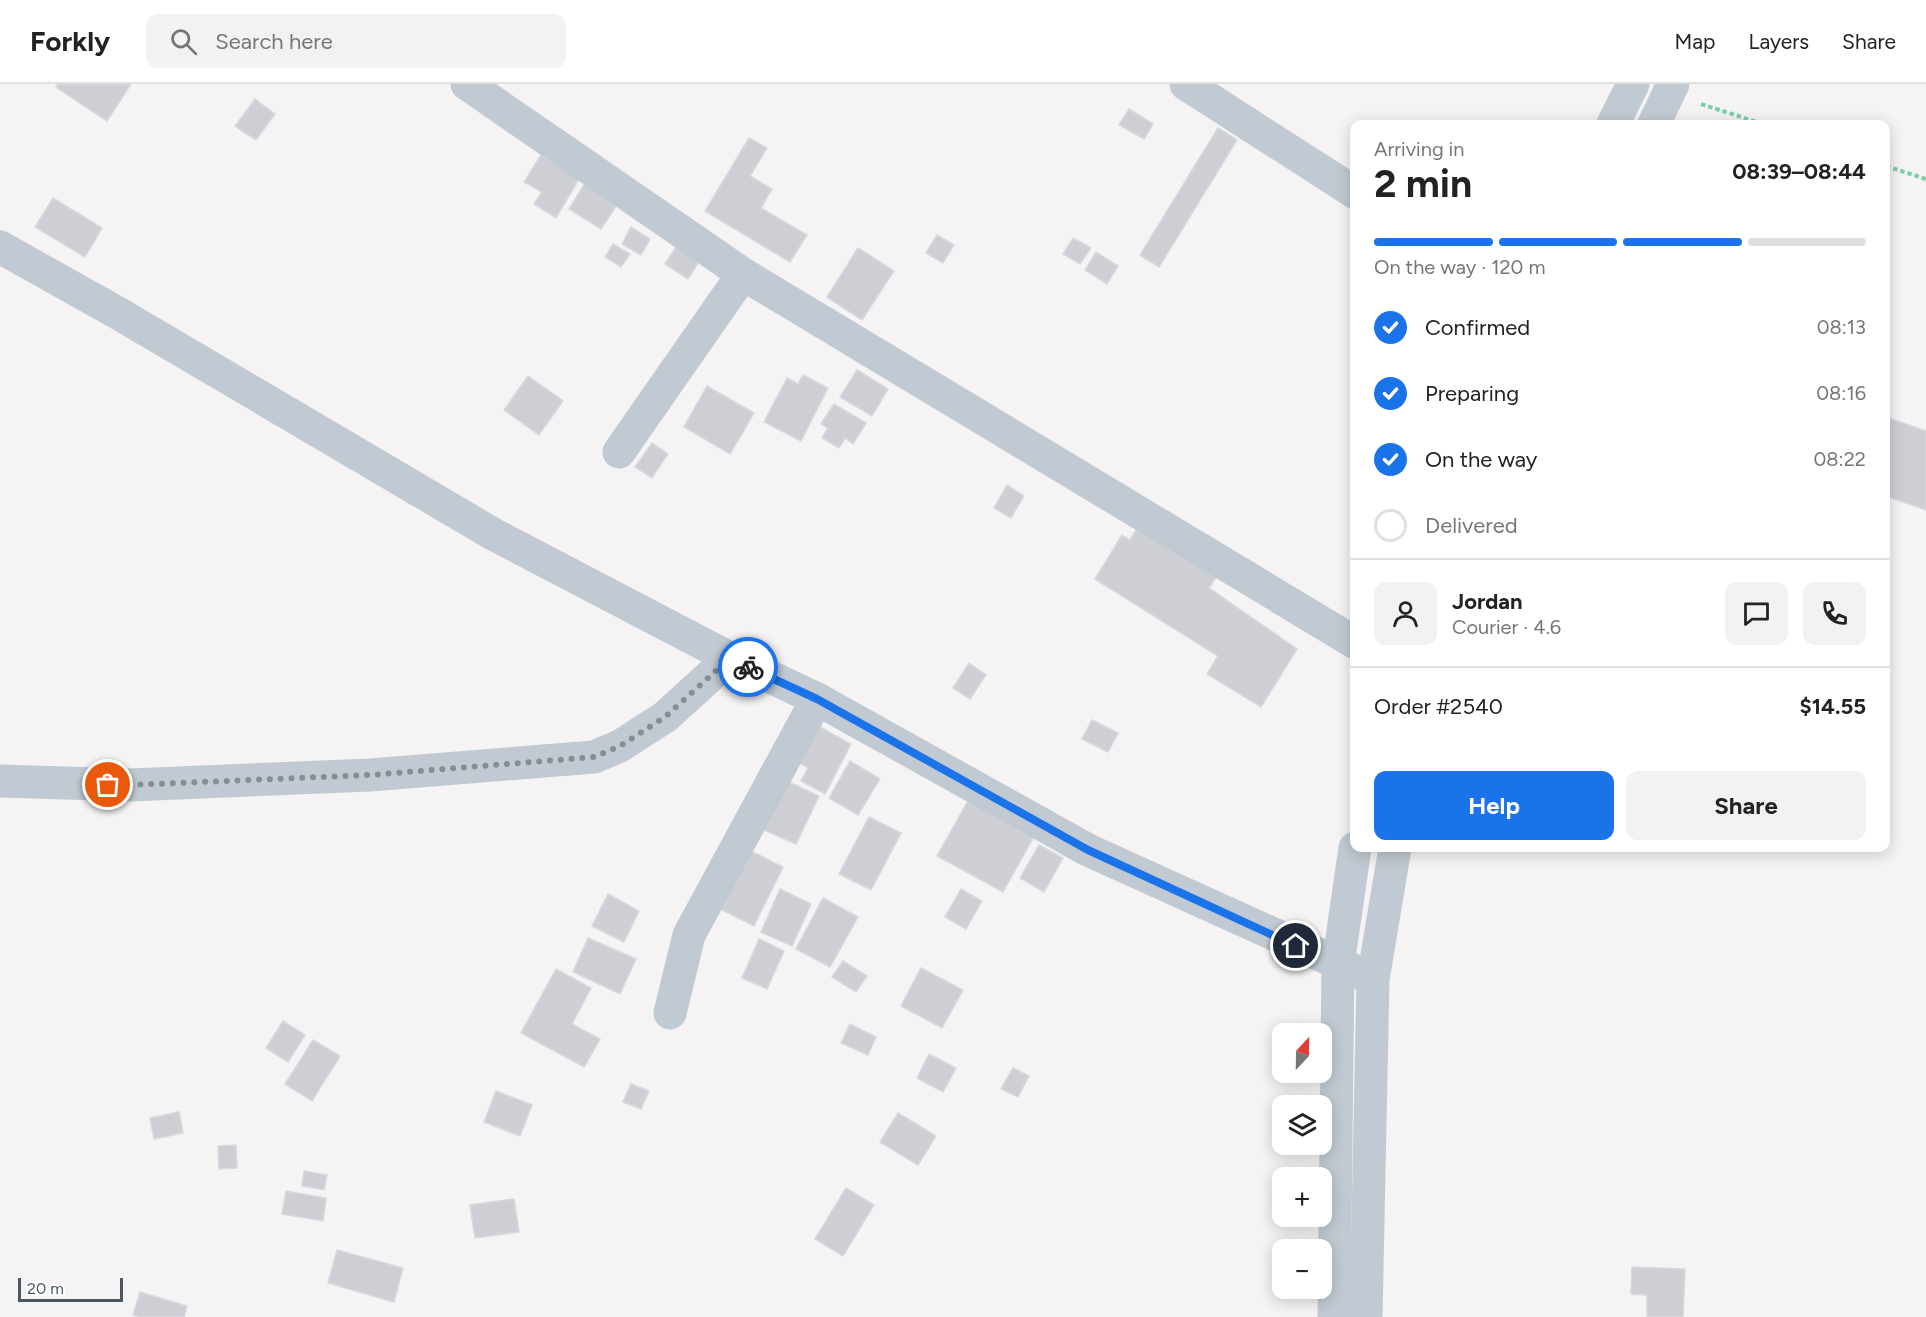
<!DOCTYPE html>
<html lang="en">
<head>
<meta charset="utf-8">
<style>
  :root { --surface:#fff; --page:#f2f2f2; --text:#222; --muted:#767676; --line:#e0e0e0; --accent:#1a73e8 }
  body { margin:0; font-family:Figtree,sans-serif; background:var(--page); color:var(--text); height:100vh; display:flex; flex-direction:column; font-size:22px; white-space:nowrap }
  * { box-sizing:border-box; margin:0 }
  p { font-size:20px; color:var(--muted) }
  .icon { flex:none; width:33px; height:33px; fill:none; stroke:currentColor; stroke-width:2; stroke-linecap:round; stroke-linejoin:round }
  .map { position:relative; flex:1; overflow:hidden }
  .sheet { position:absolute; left:1350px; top:36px; width:540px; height:732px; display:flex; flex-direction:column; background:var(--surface); border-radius:12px; box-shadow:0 3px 15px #0003 }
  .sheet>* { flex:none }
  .needle { width:39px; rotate:22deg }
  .controls { position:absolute; left:1272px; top:939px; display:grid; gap:12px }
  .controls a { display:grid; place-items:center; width:60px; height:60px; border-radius:12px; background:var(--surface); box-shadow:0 3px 15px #0003; font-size:30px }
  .scale { position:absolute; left:18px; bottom:15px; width:105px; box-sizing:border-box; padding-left:6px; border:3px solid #4a5661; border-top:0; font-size:16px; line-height:21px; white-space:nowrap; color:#4a5661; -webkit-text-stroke:4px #fff; paint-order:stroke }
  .pin { position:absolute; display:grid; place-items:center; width:51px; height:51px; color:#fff; margin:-26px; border:3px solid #fff; border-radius:50%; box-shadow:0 2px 6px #0007 }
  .courier { position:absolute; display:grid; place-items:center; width:60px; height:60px; margin:-30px; border:4px solid #1a73e8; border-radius:50%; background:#fff; color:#222; box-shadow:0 2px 8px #0007 }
  .overview em { font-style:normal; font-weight:700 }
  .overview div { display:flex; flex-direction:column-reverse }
  .overview { display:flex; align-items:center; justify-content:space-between; height:102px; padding:0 24px }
  h1 { font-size:39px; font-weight:700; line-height:45px }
  .bar { display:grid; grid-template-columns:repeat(4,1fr); gap:9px 6px; align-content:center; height:72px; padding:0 24px }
  .bar i { height:8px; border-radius:4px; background:var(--line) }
  .bar .current { background:var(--accent) }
  .bar p { grid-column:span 4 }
  .line { display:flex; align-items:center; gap:15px; padding:0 24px; border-top:2px solid var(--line) }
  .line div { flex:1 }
  .round { display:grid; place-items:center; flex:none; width:63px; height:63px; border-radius:12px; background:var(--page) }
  ol { padding:0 24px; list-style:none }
  li { display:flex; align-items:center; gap:18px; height:66px }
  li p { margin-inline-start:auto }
  li .icon { padding:6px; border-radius:50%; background:var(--accent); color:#fff; stroke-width:4 }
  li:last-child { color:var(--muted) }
  li i { width:33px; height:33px; border:3px solid var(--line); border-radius:50% }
  .primary-button { display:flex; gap:12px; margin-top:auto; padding:12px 24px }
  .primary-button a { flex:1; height:69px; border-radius:12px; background:var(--accent); color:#fff; font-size:24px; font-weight:700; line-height:69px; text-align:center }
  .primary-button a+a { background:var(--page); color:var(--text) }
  header { display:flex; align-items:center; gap:36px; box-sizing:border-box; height:84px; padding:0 30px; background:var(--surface); border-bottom:2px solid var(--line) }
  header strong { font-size:28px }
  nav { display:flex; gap:33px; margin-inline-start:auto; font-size:21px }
  .search { width:420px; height:54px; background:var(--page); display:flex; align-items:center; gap:15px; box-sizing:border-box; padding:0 21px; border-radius:12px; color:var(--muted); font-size:22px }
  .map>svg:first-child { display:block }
  .building { fill:#cdcfd5; stroke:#d7d9de; stroke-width:1.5 }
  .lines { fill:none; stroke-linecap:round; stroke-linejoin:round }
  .path { stroke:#7ad0a6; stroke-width:4; stroke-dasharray:4.5 3; stroke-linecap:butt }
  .minor { stroke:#c1cad2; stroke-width:33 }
  .done { stroke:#868d94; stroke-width:6; stroke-dasharray:0 10.8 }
  .route { stroke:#1a73e8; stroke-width:8 }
</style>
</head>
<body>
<header>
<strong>Forkly</strong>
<div class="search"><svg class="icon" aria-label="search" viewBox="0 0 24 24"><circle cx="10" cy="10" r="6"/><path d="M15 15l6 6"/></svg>Search here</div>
<nav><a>Map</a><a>Layers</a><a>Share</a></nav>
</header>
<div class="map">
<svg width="1926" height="1233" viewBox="0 0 1926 1233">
  <rect width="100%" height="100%" fill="#f5f3f3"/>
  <g class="building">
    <path d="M58 0H131L107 37 56 3Z"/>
    <path d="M255 15 275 30 256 56 235 42Z"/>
    <path d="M1129 25 1153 40 1144 55 1119 41Z"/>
    <path d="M1218 44 1237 56 1159 183 1140 171Z"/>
    <path d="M749 54 767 64 750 92 772 105 761 124 807 151 790 178 705 127Z"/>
    <path d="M541 71 579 95 556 134 534 120 542 108 524 98Z"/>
    <path d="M585 99 618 119 601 145 569 125Z"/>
    <path d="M53 114 102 144 85 173 35 143Z"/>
    <path d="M631 143 650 155 641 171 622 160Z"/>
    <path d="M937 151 954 161 943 179 926 169Z"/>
    <path d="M1073 154 1091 164 1080 180 1063 170Z"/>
    <path d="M680 157 703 171 688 195 665 180Z"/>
    <path d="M613 160 630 170 621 183 605 173Z"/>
    <path d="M858 164 894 187 862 236 827 213Z"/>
    <path d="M1096 168 1118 182 1107 200 1085 186Z"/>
    <path d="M857 286 888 305 872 332 840 313Z"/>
    <path d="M803 291 828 304 801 357 764 338 787 294 798 300Z"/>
    <path d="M528 292 563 317 539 351 504 326Z"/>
    <path d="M707 302 754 329 730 370 684 343Z"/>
    <path d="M834 320 866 339 853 360 845 354 839 364 822 354 828 344 821 340Z"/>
    <path d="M1886 333 1926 347V426L1886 412Z"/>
    <path d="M652 359 668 370 652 394 635 383Z"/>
    <path d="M1007 401 1024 412 1011 434 994 424Z"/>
    <path d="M1138 443 1217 492 1209 504 1297 565 1261 623 1207 590 1218 572 1095 495 1122 451 1130 456Z"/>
    <path d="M969 579 986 591 970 615 953 604Z"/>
    <path d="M1092 636 1118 649 1108 668 1082 655Z"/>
    <path d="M820 643 851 660 825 710 801 697 808 684 800 679Z"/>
    <path d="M850 677 880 695 858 731 829 714Z"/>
    <path d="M787 697 819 712 796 760 764 746Z"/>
    <path d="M968 717 1033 754 1003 808 937 772Z"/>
    <path d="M869 733 901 749 871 806 839 790Z"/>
    <path d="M1039 761 1063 774 1044 808 1020 794Z"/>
    <path d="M749 766 783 783 754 842 720 825Z"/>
    <path d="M780 805 811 820 792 862 761 848Z"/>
    <path d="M961 805 982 817 966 845 945 833Z"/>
    <path d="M608 810 639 827 624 858 592 842Z"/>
    <path d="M823 814 858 833 830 883 796 865Z"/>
    <path d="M588 854 636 875 620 910 573 888Z"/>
    <path d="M759 855 784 867 767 905 742 894Z"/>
    <path d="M843 877 867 892 856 908 832 893Z"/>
    <path d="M921 884 963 906 942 944 901 922Z"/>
    <path d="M556 885 591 904 572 940 600 955 584 983 521 949Z"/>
    <path d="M283 937 305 951 288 978 266 964Z"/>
    <path d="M850 940 876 953 868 971 841 959Z"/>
    <path d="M313 956 340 972 312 1017 285 1000Z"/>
    <path d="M929 970 956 984 943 1008 917 994Z"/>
    <path d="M1013 984 1029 992 1018 1013 1001 1005Z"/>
    <path d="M631 1000 649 1007 641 1025 623 1018Z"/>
    <path d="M496 1007 532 1021 520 1052 484 1038Z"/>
    <path d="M179 1028 183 1049 154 1055 150 1034Z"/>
    <path d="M898 1029 936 1052 918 1081 880 1058Z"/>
    <path d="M236 1061 237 1084 219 1085 218 1062Z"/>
    <path d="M304 1087 327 1091 324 1106 302 1102Z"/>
    <path d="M846 1104 874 1121 843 1172 815 1155Z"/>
    <path d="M286 1107 326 1114 323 1137 282 1130Z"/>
    <path d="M514 1115 519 1148 475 1154 470 1121Z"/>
    <path d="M337 1166 403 1184 394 1218 328 1199Z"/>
    <path d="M1632 1183 1685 1185 1683 1233H1647V1211L1631 1210Z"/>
    <path d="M140 1208 187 1222 184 1233H141L133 1231Z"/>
  </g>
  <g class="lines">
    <g class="path">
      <path d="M1701 20 1763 40"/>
      <path d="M1886 82 1926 95"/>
    </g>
    <g class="minor">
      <path d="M467 0 743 190 1354 558"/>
      <path d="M1186 0 1354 108"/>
      <path d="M1613 40 1633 0"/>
      <path d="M1654 40 1673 0"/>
      <path d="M0 163 116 228 493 450 730 574 817 615 1088 766 1373 895"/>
      <path d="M619 368 743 190"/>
      <path d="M0 697 130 701 370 691 594 673 620 662 665 633 730 574"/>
      <path d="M670 929 689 851 817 615"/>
      <path d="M1334 1233 1338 881 1355 764"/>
      <path d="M1366 1233 1373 895 1395 764"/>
    </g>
  </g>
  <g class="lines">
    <path class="done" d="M108 701H129L370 691 594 673 620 662 665 633 730 574 748 583"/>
    <path class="route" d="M748 583 817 615 1088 766 1296 862"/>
  </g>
</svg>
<div class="controls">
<a><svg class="needle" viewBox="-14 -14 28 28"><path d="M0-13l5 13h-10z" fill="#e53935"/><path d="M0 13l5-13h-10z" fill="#767676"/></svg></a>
<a><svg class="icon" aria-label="layers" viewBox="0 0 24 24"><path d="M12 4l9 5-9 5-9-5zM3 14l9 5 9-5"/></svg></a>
<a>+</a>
<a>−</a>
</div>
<div class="scale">20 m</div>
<div class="pin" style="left:108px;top:701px;background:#ea580c"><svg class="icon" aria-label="bag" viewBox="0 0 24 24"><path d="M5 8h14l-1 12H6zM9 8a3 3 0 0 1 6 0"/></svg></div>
<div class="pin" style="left:1296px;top:862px;background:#1f2937"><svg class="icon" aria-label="home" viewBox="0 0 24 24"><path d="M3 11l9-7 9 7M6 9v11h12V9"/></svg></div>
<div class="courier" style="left:748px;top:583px"><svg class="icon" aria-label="bike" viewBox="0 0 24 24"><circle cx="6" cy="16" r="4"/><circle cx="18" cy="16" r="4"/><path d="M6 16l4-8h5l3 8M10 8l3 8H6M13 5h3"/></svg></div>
<section class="sheet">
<div class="overview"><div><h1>2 min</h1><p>Arriving in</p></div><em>08:39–08:44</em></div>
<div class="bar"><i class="current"></i><i class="current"></i><i class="current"></i><i></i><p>On the way · 120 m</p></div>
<ol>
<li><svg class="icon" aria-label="check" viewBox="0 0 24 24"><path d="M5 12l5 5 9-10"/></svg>Confirmed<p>08:13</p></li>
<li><svg class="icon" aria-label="check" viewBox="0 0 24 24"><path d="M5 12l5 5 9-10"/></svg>Preparing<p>08:16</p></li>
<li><svg class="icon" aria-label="check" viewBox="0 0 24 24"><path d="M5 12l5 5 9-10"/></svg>On the way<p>08:22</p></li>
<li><i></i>Delivered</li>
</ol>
<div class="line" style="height:108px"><a class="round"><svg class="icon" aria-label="person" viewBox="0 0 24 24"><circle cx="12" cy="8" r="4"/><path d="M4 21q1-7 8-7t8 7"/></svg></a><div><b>Jordan</b><p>Courier · 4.6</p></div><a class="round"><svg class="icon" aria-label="chat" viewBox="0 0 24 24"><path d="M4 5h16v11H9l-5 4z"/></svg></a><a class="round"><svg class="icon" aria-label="phone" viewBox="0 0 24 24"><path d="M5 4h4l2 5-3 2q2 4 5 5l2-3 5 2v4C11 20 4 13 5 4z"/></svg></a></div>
<div class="line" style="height:78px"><div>Order #2540</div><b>$14.55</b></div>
<div class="primary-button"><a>Help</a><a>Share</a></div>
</section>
</div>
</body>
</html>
